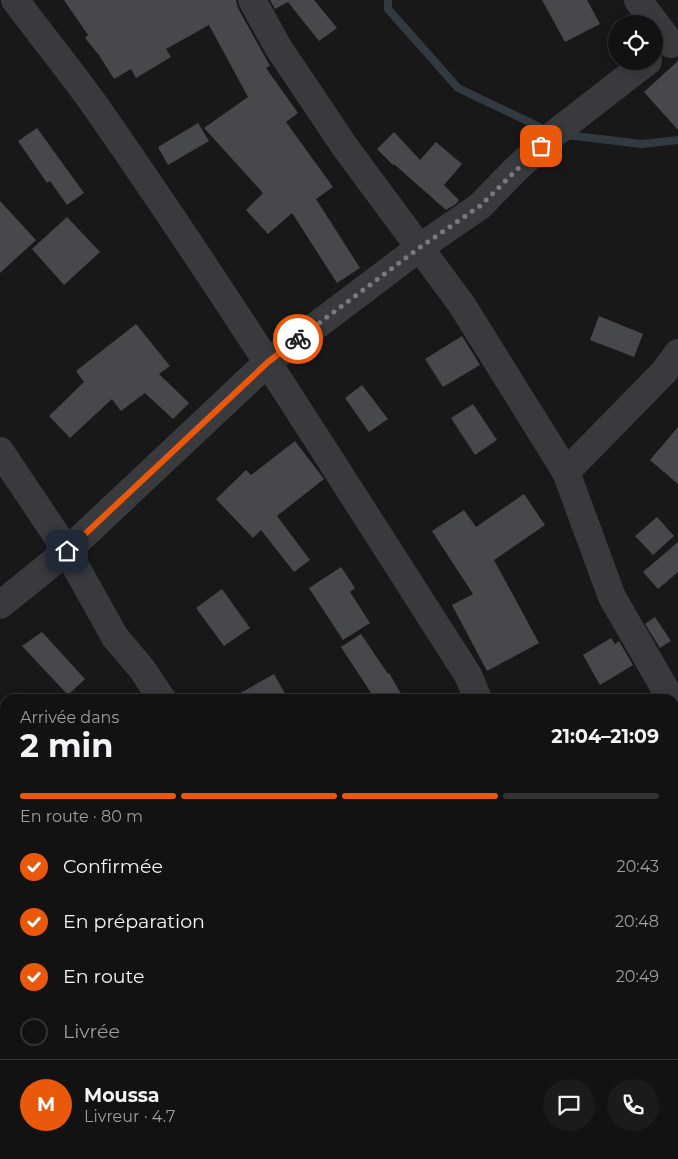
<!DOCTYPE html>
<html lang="fr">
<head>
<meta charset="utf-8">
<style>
  :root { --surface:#121213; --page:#1b1b1c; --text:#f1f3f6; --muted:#9c9ea0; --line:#313233; --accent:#ea580c }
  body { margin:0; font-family:Montserrat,sans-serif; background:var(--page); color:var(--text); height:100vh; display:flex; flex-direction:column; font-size:19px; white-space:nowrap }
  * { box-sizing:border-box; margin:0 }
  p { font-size:16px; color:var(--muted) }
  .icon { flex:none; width:28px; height:28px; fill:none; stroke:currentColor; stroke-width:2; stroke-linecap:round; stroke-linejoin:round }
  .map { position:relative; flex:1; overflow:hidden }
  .sheet { position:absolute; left:0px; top:694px; width:679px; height:466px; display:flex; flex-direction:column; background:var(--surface); border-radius:15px 15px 0 0; box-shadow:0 2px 12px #0003,0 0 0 1px var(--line) }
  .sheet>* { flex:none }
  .fabs { position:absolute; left:608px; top:15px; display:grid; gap:10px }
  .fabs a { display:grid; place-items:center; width:55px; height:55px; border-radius:50%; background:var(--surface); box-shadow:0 2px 12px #0003,0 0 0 1px var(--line); font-size:25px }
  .pin { position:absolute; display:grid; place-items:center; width:42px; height:42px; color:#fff; margin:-21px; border-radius:10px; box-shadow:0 2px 8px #0006 }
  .courier { position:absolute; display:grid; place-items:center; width:50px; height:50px; margin:-25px; border:4px solid #ea580c; border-radius:50%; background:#fff; color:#222; box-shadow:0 1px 6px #0007 }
  .headline em { font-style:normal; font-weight:700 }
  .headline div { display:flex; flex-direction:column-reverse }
  .headline { display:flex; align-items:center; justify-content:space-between; height:85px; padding:0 20px }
  h1 { font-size:32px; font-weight:700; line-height:38px }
  .bar { display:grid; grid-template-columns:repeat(4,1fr); gap:8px 5px; align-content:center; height:60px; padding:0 20px }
  .bar i { height:6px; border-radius:4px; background:var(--line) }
  .bar .current { background:var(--accent) }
  .bar p { grid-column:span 4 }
  .line { display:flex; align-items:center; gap:12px; padding:0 20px; border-top:1px solid var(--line) }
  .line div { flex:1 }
  .round { display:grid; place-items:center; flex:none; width:52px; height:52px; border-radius:26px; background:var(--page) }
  ol { padding:0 20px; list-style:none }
  li { display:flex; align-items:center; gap:15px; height:55px }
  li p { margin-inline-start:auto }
  li .icon { padding:5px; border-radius:50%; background:var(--accent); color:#fff; stroke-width:4 }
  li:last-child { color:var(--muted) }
  li i { width:28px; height:28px; border:2px solid var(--line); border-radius:50% }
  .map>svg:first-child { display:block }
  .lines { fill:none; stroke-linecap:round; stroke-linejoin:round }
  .stream { stroke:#323a41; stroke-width:8 }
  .building { fill:#47484c }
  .minor { stroke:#393a3e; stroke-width:28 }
  .done { stroke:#787a80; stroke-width:5; stroke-dasharray:0 9 }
  .route { stroke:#ea580c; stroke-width:6 }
</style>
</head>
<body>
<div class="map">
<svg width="678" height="1159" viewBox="0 0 678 1159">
  <rect width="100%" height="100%" fill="#181819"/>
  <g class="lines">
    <g class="stream">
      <path d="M388 0V9L458 88 550 132"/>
      <path d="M566 135 642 144 678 140"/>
    </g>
  </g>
  <g class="building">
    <path d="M64 0H236L238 8 270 66 266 68 298 113 286 122 333 187 316 199 360 268 337 283 292 213 268 234 246 210 263 193 204 128 248 97 209 25 166 49 171 57 136 78 131 69 114 79 99 55 85 38 88 35Z"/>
    <path d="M270 0H314L337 28 319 41 288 2 275 9Z"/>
    <path d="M542 0H587L600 24 565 42Z"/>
    <path d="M678 61V130L644 92Z"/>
    <path d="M198 123 209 141 168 165 158 147Z"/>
    <path d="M37 128 84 193 67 205 50 181 47 183 18 141Z"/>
    <path d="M394 132 420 160 436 142 462 164 444 185 459 200 456 204 446 210 394 164 393 165 377 149Z"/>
    <path d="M0 201 36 240 0 273Z"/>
    <path d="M67 217 100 252 64 285 32 249Z"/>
    <path d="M599 316 643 334 634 357 590 340Z"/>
    <path d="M136 324 170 366 159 374 189 403 173 419 145 393 121 411 112 399 70 438 49 416 84 382 76 371Z"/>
    <path d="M462 336 480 365 443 387 425 359Z"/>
    <path d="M362 385 388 419 369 432 345 398Z"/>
    <path d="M473 404 497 440 475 455 451 418Z"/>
    <path d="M678 427V484L650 460Z"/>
    <path d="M295 441 324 479 277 516 310 560 294 572 261 530 253 538 216 499 246 470 251 475Z"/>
    <path d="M524 494 545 525 494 560 539 643 487 671 452 605 473 594 432 531 464 510 476 527Z"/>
    <path d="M657 517 674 536 653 555 635 536Z"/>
    <path d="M678 542V572L658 589 643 572Z"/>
    <path d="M341 567 355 588 350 592 370 623 343 640 309 588Z"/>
    <path d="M222 589 250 628 224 646 196 608Z"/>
    <path d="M655 617 671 641 660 648 645 624Z"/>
    <path d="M42 632 85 679 68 695 22 646Z"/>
    <path d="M361 634 388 674 389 673 404 699H375L341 647Z"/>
    <path d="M611 638 615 644 619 641 633 665 600 685 583 655Z"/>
    <path d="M274 674 288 699H230Z"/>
  </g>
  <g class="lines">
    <g class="minor">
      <path d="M15 0C41 35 69 69 94 104 224 290 345 483 468 675L478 699"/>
      <path d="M252 0 278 47 345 147 462 305 566 472 612 597 671 699"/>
      <path d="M638 0 671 44"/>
      <path d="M0 451 67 551 115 637 142 669 162 699"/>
      <path d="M566 472 664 372 678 353"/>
      <path d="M0 605 67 551 268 362 419 248 480 206 514 171 554 134 648 61"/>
      <path d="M0 1083 5 1093"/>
      <path d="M35 1155 37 1159"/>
      <path d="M355 1155 356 1159"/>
      <path d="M616 1155 617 1159"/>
      <path d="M656 1159 662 1155"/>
    </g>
  </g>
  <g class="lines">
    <path class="done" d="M298 339 419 248 480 206 541 146"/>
    <path class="route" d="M67 551 268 362 298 339"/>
  </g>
</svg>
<div class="fabs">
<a><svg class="icon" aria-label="locate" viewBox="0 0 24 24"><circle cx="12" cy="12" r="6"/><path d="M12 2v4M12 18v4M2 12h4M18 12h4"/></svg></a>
</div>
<div class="pin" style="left:541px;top:146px;background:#ea580c"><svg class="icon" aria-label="bag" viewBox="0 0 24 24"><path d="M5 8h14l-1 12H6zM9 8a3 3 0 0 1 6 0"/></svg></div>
<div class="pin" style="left:67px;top:551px;background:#1f2937"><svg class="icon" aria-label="home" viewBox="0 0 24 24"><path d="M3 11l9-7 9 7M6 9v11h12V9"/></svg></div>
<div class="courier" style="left:298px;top:339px"><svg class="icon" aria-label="bike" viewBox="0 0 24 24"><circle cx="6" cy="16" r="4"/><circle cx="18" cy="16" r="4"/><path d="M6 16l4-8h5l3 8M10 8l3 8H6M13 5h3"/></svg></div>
<section class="sheet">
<div class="headline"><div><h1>2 min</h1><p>Arrivée dans</p></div><em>21:04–21:09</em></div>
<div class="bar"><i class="current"></i><i class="current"></i><i class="current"></i><i></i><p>En route · 80 m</p></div>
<ol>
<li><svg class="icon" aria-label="check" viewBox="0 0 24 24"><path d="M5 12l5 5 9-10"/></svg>Confirmée<p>20:43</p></li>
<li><svg class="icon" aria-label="check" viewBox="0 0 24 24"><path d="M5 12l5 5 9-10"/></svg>En préparation<p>20:48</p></li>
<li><svg class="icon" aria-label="check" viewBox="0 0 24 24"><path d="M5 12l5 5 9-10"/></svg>En route<p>20:49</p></li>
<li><i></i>Livrée</li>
</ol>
<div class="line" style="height:90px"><b class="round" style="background:var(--accent);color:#fff">M</b><div><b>Moussa</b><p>Livreur · 4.7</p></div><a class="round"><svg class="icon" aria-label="chat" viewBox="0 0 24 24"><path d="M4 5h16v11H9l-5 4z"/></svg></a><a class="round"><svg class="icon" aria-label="phone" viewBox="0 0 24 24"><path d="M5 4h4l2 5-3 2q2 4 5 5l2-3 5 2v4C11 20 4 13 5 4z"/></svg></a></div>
</section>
</div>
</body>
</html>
